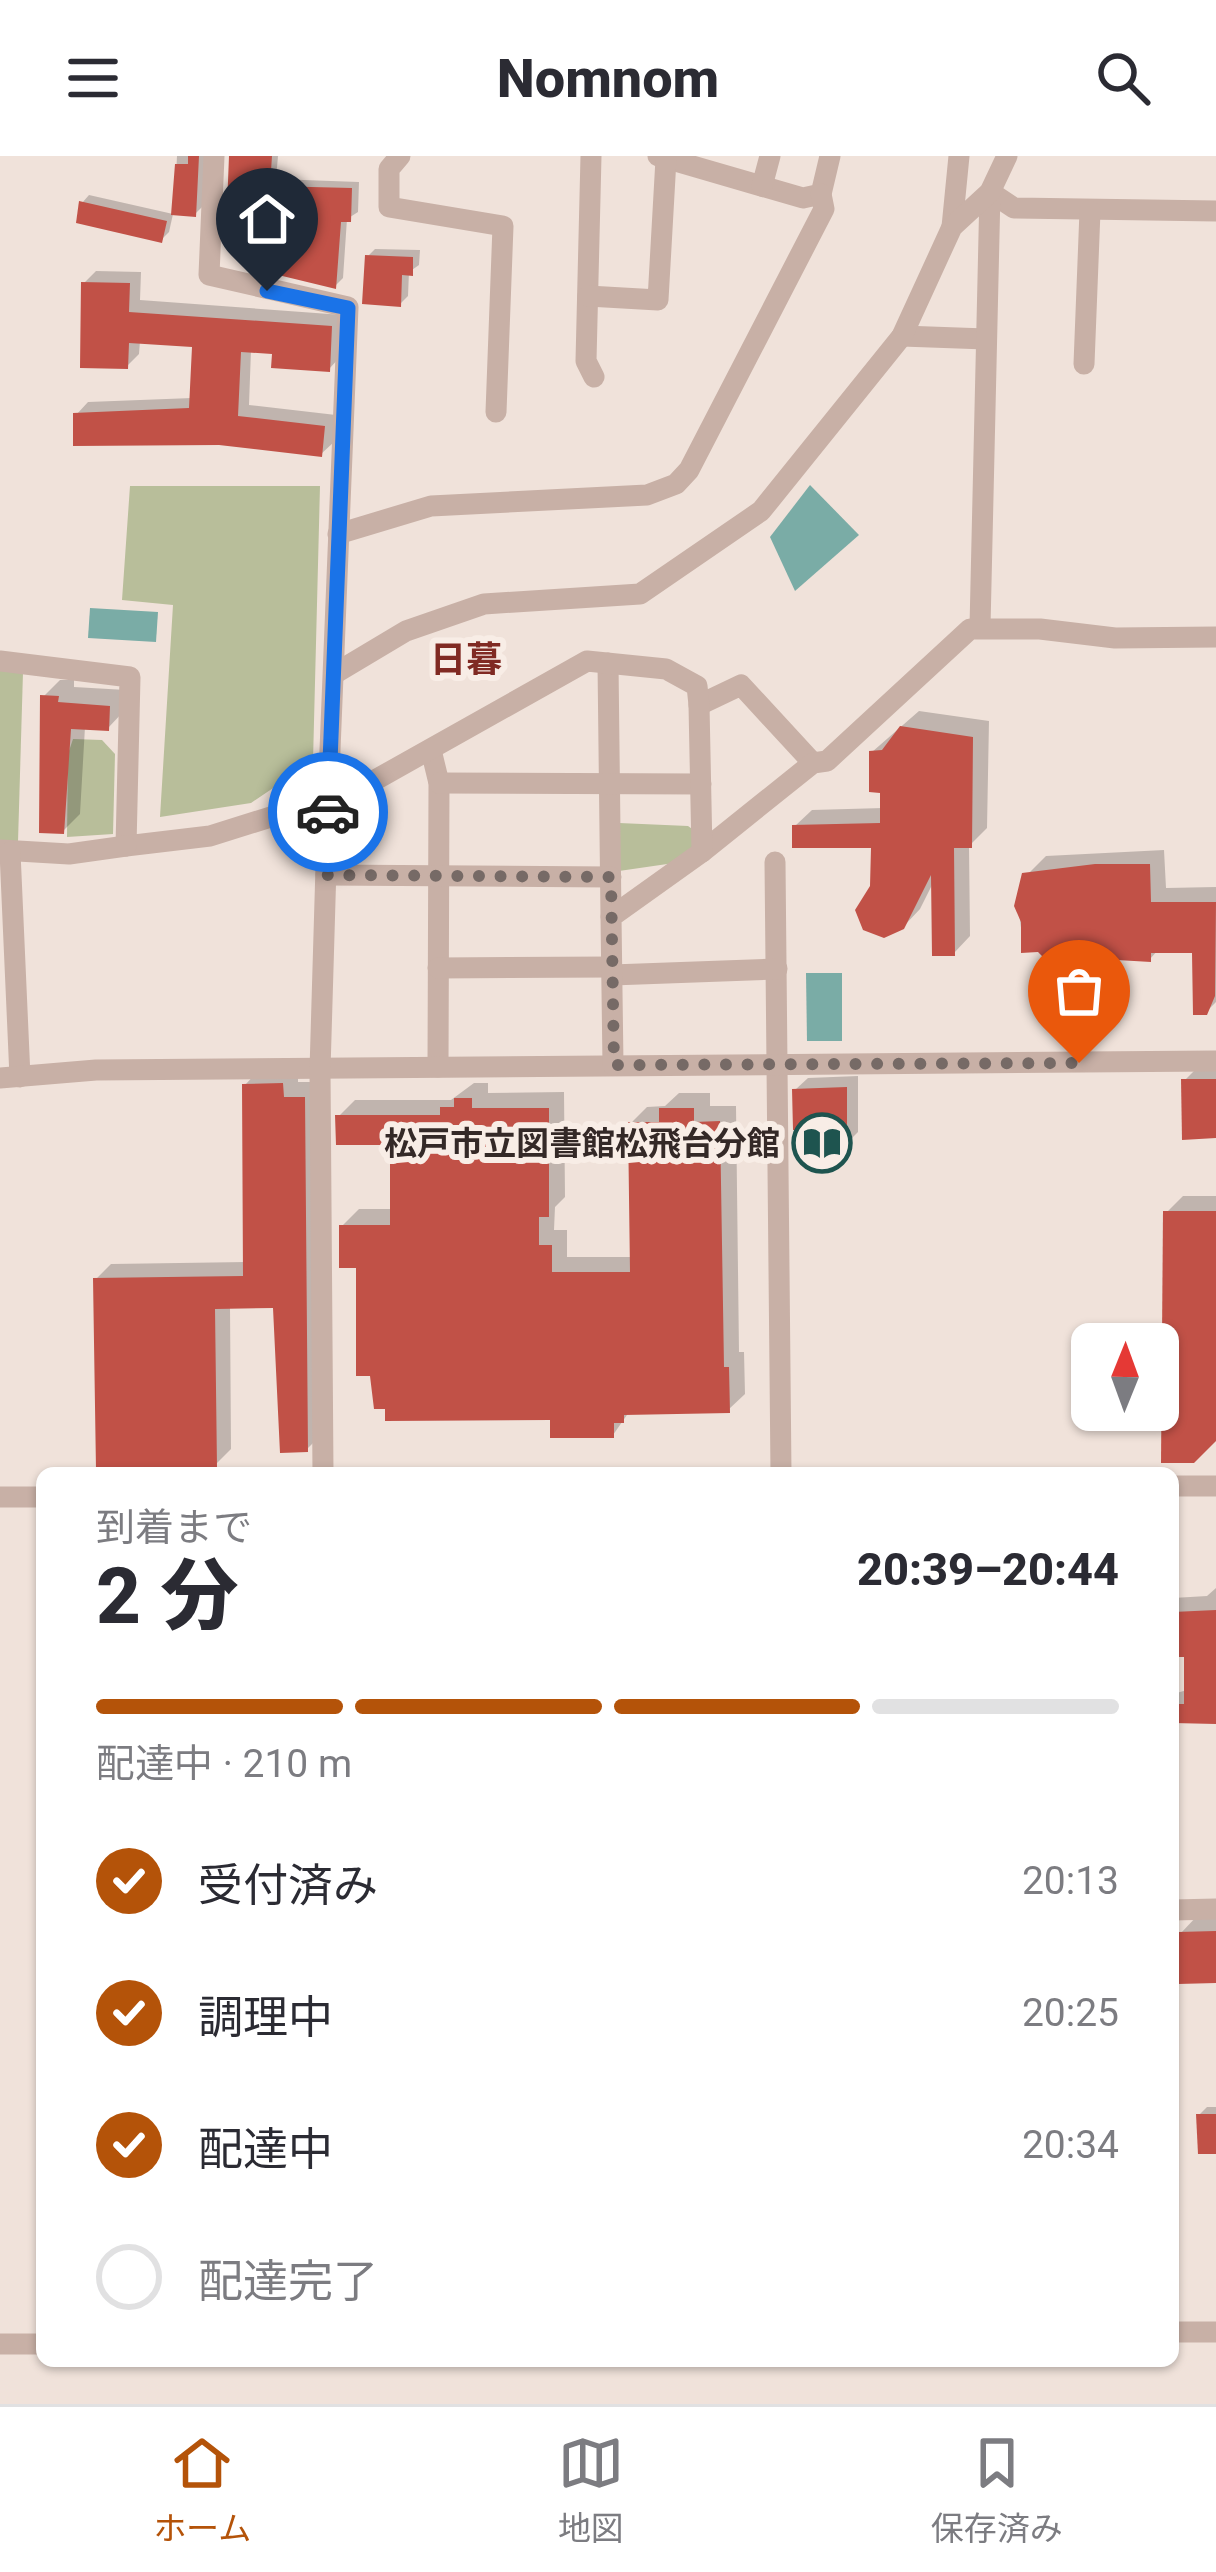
<!DOCTYPE html>
<html lang="ja">
<head>
<meta charset="utf-8">
<style>
  :root { --surface:#fff; --page:#f7f7f7; --text:#2b2b33; --muted:#7c7c81; --line:#e1e1e2; --accent:#b45309 }
  body { margin:0; font-family:Roboto,"Noto Sans JP",sans-serif; background:var(--page); color:var(--text); height:100vh; display:flex; flex-direction:column; font-size:45px; white-space:nowrap }
  * { box-sizing:border-box; margin:0 }
  p { font-size:39px; color:var(--muted) }
  .icon { flex:none; width:66px; height:66px; fill:none; stroke:currentColor; stroke-width:2; stroke-linecap:round; stroke-linejoin:round }
  .map { position:relative; flex:1; overflow:hidden }
  .side { position:absolute; left:36px; top:1311px; width:1143px; height:900px; display:flex; flex-direction:column; background:var(--surface); border-radius:18px; box-shadow:0 3px 9px #0004 }
  .side>* { flex:none }
  .needle { width:78px; rotate:1deg }
  .buttons { position:absolute; left:1071px; top:1167px; display:grid; gap:24px }
  .buttons a { display:grid; place-items:center; width:108px; height:108px; border-radius:18px; background:var(--surface); box-shadow:0 3px 9px #0004; font-size:60px }
  .pin { position:absolute; display:grid; place-items:center; width:102px; height:102px; color:#fff; margin:-123px -51px; border-radius:50% 50% 50% 0; rotate:-45deg; box-shadow:0 0 12px #0007 }
  .pin .icon { rotate:45deg }
  .courier { position:absolute; display:grid; place-items:center; width:120px; height:120px; margin:-60px; border:9px solid #1a73e8; border-radius:50%; background:#fff; color:#222; box-shadow:0 3px 15px #0007 }
  .summary em { font-style:normal; font-weight:800 }
  .summary div { display:flex; flex-direction:column-reverse }
  .summary { display:flex; align-items:center; justify-content:space-between; height:204px; padding:0 60px }
  h1 { font-size:78px; font-weight:800; line-height:90px }
  .bar { display:grid; grid-template-columns:repeat(4,1fr); gap:18px 12px; align-content:center; height:144px; padding:0 60px }
  .bar i { height:15px; border-radius:9px; background:var(--line) }
  .bar .current { background:var(--accent) }
  .bar p { grid-column:span 4 }
  ol { padding:0 60px; list-style:none }
  li { display:flex; align-items:center; gap:36px; height:132px }
  li p { margin-inline-start:auto }
  li .icon { padding:12px; border-radius:50%; background:var(--accent); color:#fff; stroke-width:4 }
  li:last-child { color:var(--muted) }
  li i { width:66px; height:66px; border:6px solid var(--line); border-radius:50% }
  header { display:flex; justify-content:space-between; align-items:center; height:156px; padding:0 60px; background:var(--surface); font-size:54px; font-weight:800 }
  .menu { display:flex; justify-content:space-around; align-items:center; height:168px; border-top:3px solid var(--line); background:var(--surface); font-size:33px; color:var(--muted) }
  .menu a { display:grid; justify-items:center; gap:6px }
  .menu .current { color:var(--accent) }
  .map>svg:first-child { display:block }
  .green { fill:#b8be9a }
  .water { fill:#7aaca6 }
  .shadow { fill:#0003 }
  .building { fill:#c15147 }
  .lines { fill:none; stroke-linecap:round; stroke-linejoin:round }
  .minor { stroke:#c8b0a6; stroke-width:21 }
  .done { stroke:#766a66; stroke-width:12; stroke-dasharray:0 21.6 }
  .route { stroke:#1a73e8; stroke-width:15 }
  .labels { text-anchor:middle; dominant-baseline:central; stroke-width:12; stroke-linejoin:round; paint-order:stroke }
  .poi-label { font-size:33px; font-weight:bold; fill:#342927; stroke:#f8ede6; text-anchor:end }
  .neighbourhood-label { font-size:36px; font-weight:bold; fill:#802a23; stroke:#f8ede6 }
</style>
</head>
<body>
<header><svg class="icon" aria-label="menu" viewBox="0 0 24 24"><path d="M4 6h16M4 12h16M4 18h16"/></svg>Nomnom<svg class="icon" aria-label="search" viewBox="0 0 24 24"><circle cx="10" cy="10" r="6"/><path d="M15 15l6 6"/></svg></header>
<div class="map">
<svg width="1216" height="2248" viewBox="0 0 1216 2248">
  <rect width="100%" height="100%" fill="#f0e2da"/>
  <g class="green">
    <path d="M130 330H320L313 605 251 647 160 661 173 449 122 444Z"/>
    <path d="M0 514 23 516 18 686 0 684Z"/>
    <path d="M73 583 102 584 115 598 113 678 67 681 68 598Z"/>
    <path d="M619 667 688 670 695 675 696 689 681 706 619 715Z"/>
  </g>
  <g class="water">
    <path d="M810 329 859 379 795 435 770 381Z"/>
    <path d="M90 452 158 456 156 486 88 482Z"/>
    <path d="M806 817H842V885H807Z"/>
  </g>
  <g class="shadow">
    <path d="M177 0H205L203 50 195 58 174 56Z"/>
    <path d="M232 0H278L276 23 359 26 358 56 347 63 343 122 335 130 280 75Z"/>
    <path d="M89 39 173 58 169 76 161 84 82 47Z"/>
    <path d="M375 93 420 94 419 109 409 116 408 140 400 148 368 100Z"/>
    <path d="M96 115 141 116 140 144 343 159 341 200 329 213 275 195 251 194 249 249 336 259 334 286 321 298 76 259 88 246 192 242 195 188 140 185 139 198 127 210 84 127Z"/>
    <path d="M60 524H74V531L126 534 124 555 108 572 85 571 80 658 63 675 43 541Z"/>
    <path d="M919 555 989 565 987 672 969 690 970 780 954 797 934 725 920 753 903 771 874 689 795 670 812 654 883 652 872 596Z"/>
    <path d="M1164 694 1166 732 1216 731V846L1206 856 1195 794H1158L1150 803 1024 794 1017 742 1030 716 1046 700Z"/>
    <path d="M1197 912H1216V979L1184 925Z"/>
    <path d="M260 913H298V926H320L322 1278 307 1293 276 1149 230 1150 231 1293 215 1309 96 1123 111 1108 246 1106 245 929Z"/>
    <path d="M858 920V976L846 988 795 934 808 922Z"/>
    <path d="M474 927H488V937L564 936 565 1041 555 1051 554 1074H567V1101H633L631 967 647 951 665 950 679 937H710V950H736L739 1196H744L745 1238 728 1254 629 1256 613 1279 553 1261 376 1250 359 1109 342 1070 359 1053H393V986L338 961 355 944H451Z"/>
    <path d="M1183 1040H1216V1281L1166 1057Z"/>
    <path d="M1216 1432V1565L1173 1564V1538L1187 1534V1498H1173V1442L1207 1440Z"/>
    <path d="M1173 1577 1175 1689 1173 1691Z"/>
    <path d="M1197 1760H1216V1824L1181 1777Z"/>
    <path d="M1207 1951H1216V1995L1199 1959Z"/>
  </g>
  <g class="building">
    <path d="M188 0H199L196 61 171 59 175 8H188Z"/>
    <path d="M229 0H272L270 30 352 32 351 66H341L336 133 270 117 277 77 226 76Z"/>
    <path d="M79 45 167 65 162 87 76 67Z"/>
    <path d="M365 99 413 101V120L402 119 401 151 362 148Z"/>
    <path d="M81 126 130 127 129 156 332 170 330 216 271 212 272 198 241 196 238 260 325 270 322 301 219 289 73 290V257L189 252 192 191 129 187 128 213 80 212Z"/>
    <path d="M40 539 59 540 58 546 110 550 109 575 71 573 64 678 39 677Z"/>
    <path d="M900 570 973 581 972 692H954L955 800H932L931 719 904 773 884 782 863 774 855 754 870 730 871 692H792V669L880 667V637L869 636V595L882 594Z"/>
    <path d="M1095 708H1150L1151 746H1216L1215 840 1207 859H1193L1192 797H1151V806L1066 801 1048 806 1038 796 1021 797V766L1014 750 1022 717Z"/>
    <path d="M1181 923H1216V982L1182 984Z"/>
    <path d="M283 927 284 941H305L308 1296 280 1297 273 1152 215 1153 217 1312 96 1314 93 1122 243 1120 242 928Z"/>
    <path d="M847 931V991H815L801 1000V974H793L792 933Z"/>
    <path d="M454 942H472V952H549V1061H539V1089H552V1116H630L628 966H659V952H694V966L720 965 724 1211H729L730 1257 624 1259V1267H614V1282H550V1264L385 1265V1253H374L370 1220H356V1112H339V1069H390V989H336L335 959H440V951H454Z"/>
    <path d="M1163 1055H1216V1285L1194 1307H1161Z"/>
    <path d="M1216 1454V1568L1173 1567V1548H1184V1501H1173V1456Z"/>
    <path d="M1216 1775V1827L1178 1828V1776Z"/>
    <path d="M1196 1958H1216V1998H1198Z"/>
  </g>
  <g class="lines">
    <g class="minor">
      <path d="M400 0 389 13V51L503 70 496 256"/>
      <path d="M591 0 586 205 594 221"/>
      <path d="M658 0 803 42 821 38 830 0"/>
      <path d="M762 30 770 0"/>
      <path d="M990 36 1014 52 1216 55"/>
      <path d="M952 71 959 0"/>
      <path d="M588 140 658 144 666 3"/>
      <path d="M902 180 986 183"/>
      <path d="M1084 208 1090 55"/>
      <path d="M338 378 431 350 647 339 676 328 689 314 824 53 821 38"/>
      <path d="M980 471 990 36"/>
      <path d="M0 505 130 521 126 690 210 680 328 643 348 151 209 119 214 0"/>
      <path d="M608 507 611 761"/>
      <path d="M334 518 406 475 484 448 640 438 761 355 902 180 952 71 990 36 1007 0"/>
      <path d="M699 549 741 529 813 607"/>
      <path d="M431 594 439 627 438 911"/>
      <path d="M439 627 701 628"/>
      <path d="M1 694 69 698 126 690"/>
      <path d="M10 696 20 921"/>
      <path d="M702 696 813 607 827 605 970 473H1040L1115 482 1216 481"/>
      <path d="M775 706 781 1317"/>
      <path d="M326 719 611 721"/>
      <path d="M438 812 612 811"/>
      <path d="M612 819 777 813"/>
      <path d="M0 922 96 914 1216 905"/>
      <path d="M323 1317 320 914 328 643 352 637 587 505 666 513 697 530 699 549 702 696 611 761 613 909"/>
      <path d="M1173 1330H1216"/>
      <path d="M0 1341H42"/>
      <path d="M1173 1754 1216 1753"/>
      <path d="M1173 2176H1216"/>
      <path d="M0 2188H42"/>
    </g>
  </g>
  <g class="lines">
    <path class="done" d="M328 656 326 719 611 721 614 909 1079 907"/>
    <path class="route" d="M267 135 348 152 328 656"/>
  </g>
  <defs>
    <symbol id="library-ring" viewBox="-11 -11 22 22"><circle r="9.5" fill="#f8ede6" stroke="#1e544f" stroke-width="1.5"/><path d="M-6-4Q-3-5.5-.7-3.5V5Q-3 3-6 4ZM6-4Q3-5.5 .7-3.5V5Q3 3 6 4Z" fill="#1e544f"/></symbol>
  </defs>
  <g fill-rule="evenodd">
    <use href="#library-ring" x="789" y="954" width="66" height="66"/>
  </g>
  <g class="labels">
    <g class="poi-label">
      <text x="780" y="987">松戸市立図書館松飛台分館</text>
    </g>
    <g class="neighbourhood-label">
      <text x="466" y="504">日暮</text>
    </g>
  </g>
</svg>
<div class="buttons">
<a><svg class="needle" viewBox="-14 -14 28 28"><path d="M0-13l5 13h-10z" fill="#e53935"/><path d="M0 13l5-13h-10z" fill="#7c7c81"/></svg></a>
</div>
<div class="pin" style="left:1079px;top:907px;background:#ea580c"><svg class="icon" aria-label="bag" viewBox="0 0 24 24"><path d="M5 8h14l-1 12H6zM9 8a3 3 0 0 1 6 0"/></svg></div>
<div class="pin" style="left:267px;top:135px;background:#1f2937"><svg class="icon" aria-label="home" viewBox="0 0 24 24"><path d="M3 11l9-7 9 7M6 9v11h12V9"/></svg></div>
<div class="courier" style="left:328px;top:656px"><svg class="icon" aria-label="car" viewBox="0 0 24 24"><path d="M5 17H2v-5l4-1 3-4h7l3 4 3 1v5h-3M9 17h6M6 11h13"/><circle cx="7" cy="17" r="2"/><circle cx="17" cy="17" r="2"/></svg></div>
<section class="side">
<div class="summary"><div><h1>2 分</h1><p>到着まで</p></div><em>20:39–20:44</em></div>
<div class="bar"><i class="current"></i><i class="current"></i><i class="current"></i><i></i><p>配達中 · 210 m</p></div>
<ol>
<li><svg class="icon" aria-label="check" viewBox="0 0 24 24"><path d="M5 12l5 5 9-10"/></svg>受付済み<p>20:13</p></li>
<li><svg class="icon" aria-label="check" viewBox="0 0 24 24"><path d="M5 12l5 5 9-10"/></svg>調理中<p>20:25</p></li>
<li><svg class="icon" aria-label="check" viewBox="0 0 24 24"><path d="M5 12l5 5 9-10"/></svg>配達中<p>20:34</p></li>
<li><i></i>配達完了</li>
</ol>
</section>
</div>
<nav class="menu">
<a class="current"><svg class="icon" aria-label="home" viewBox="0 0 24 24"><path d="M3 11l9-7 9 7M6 9v11h12V9"/></svg>ホーム</a>
<a><svg class="icon" aria-label="map" viewBox="0 0 24 24"><path d="M3 6l6-2 6 2 6-2v14l-6 2-6-2-6 2zM9 4v14M15 6v14"/></svg>地図</a>
<a><svg class="icon" aria-label="saved" viewBox="0 0 24 24"><path d="M7 4h10v16l-5-4-5 4z"/></svg>保存済み</a>
</nav>
</body>
</html>
